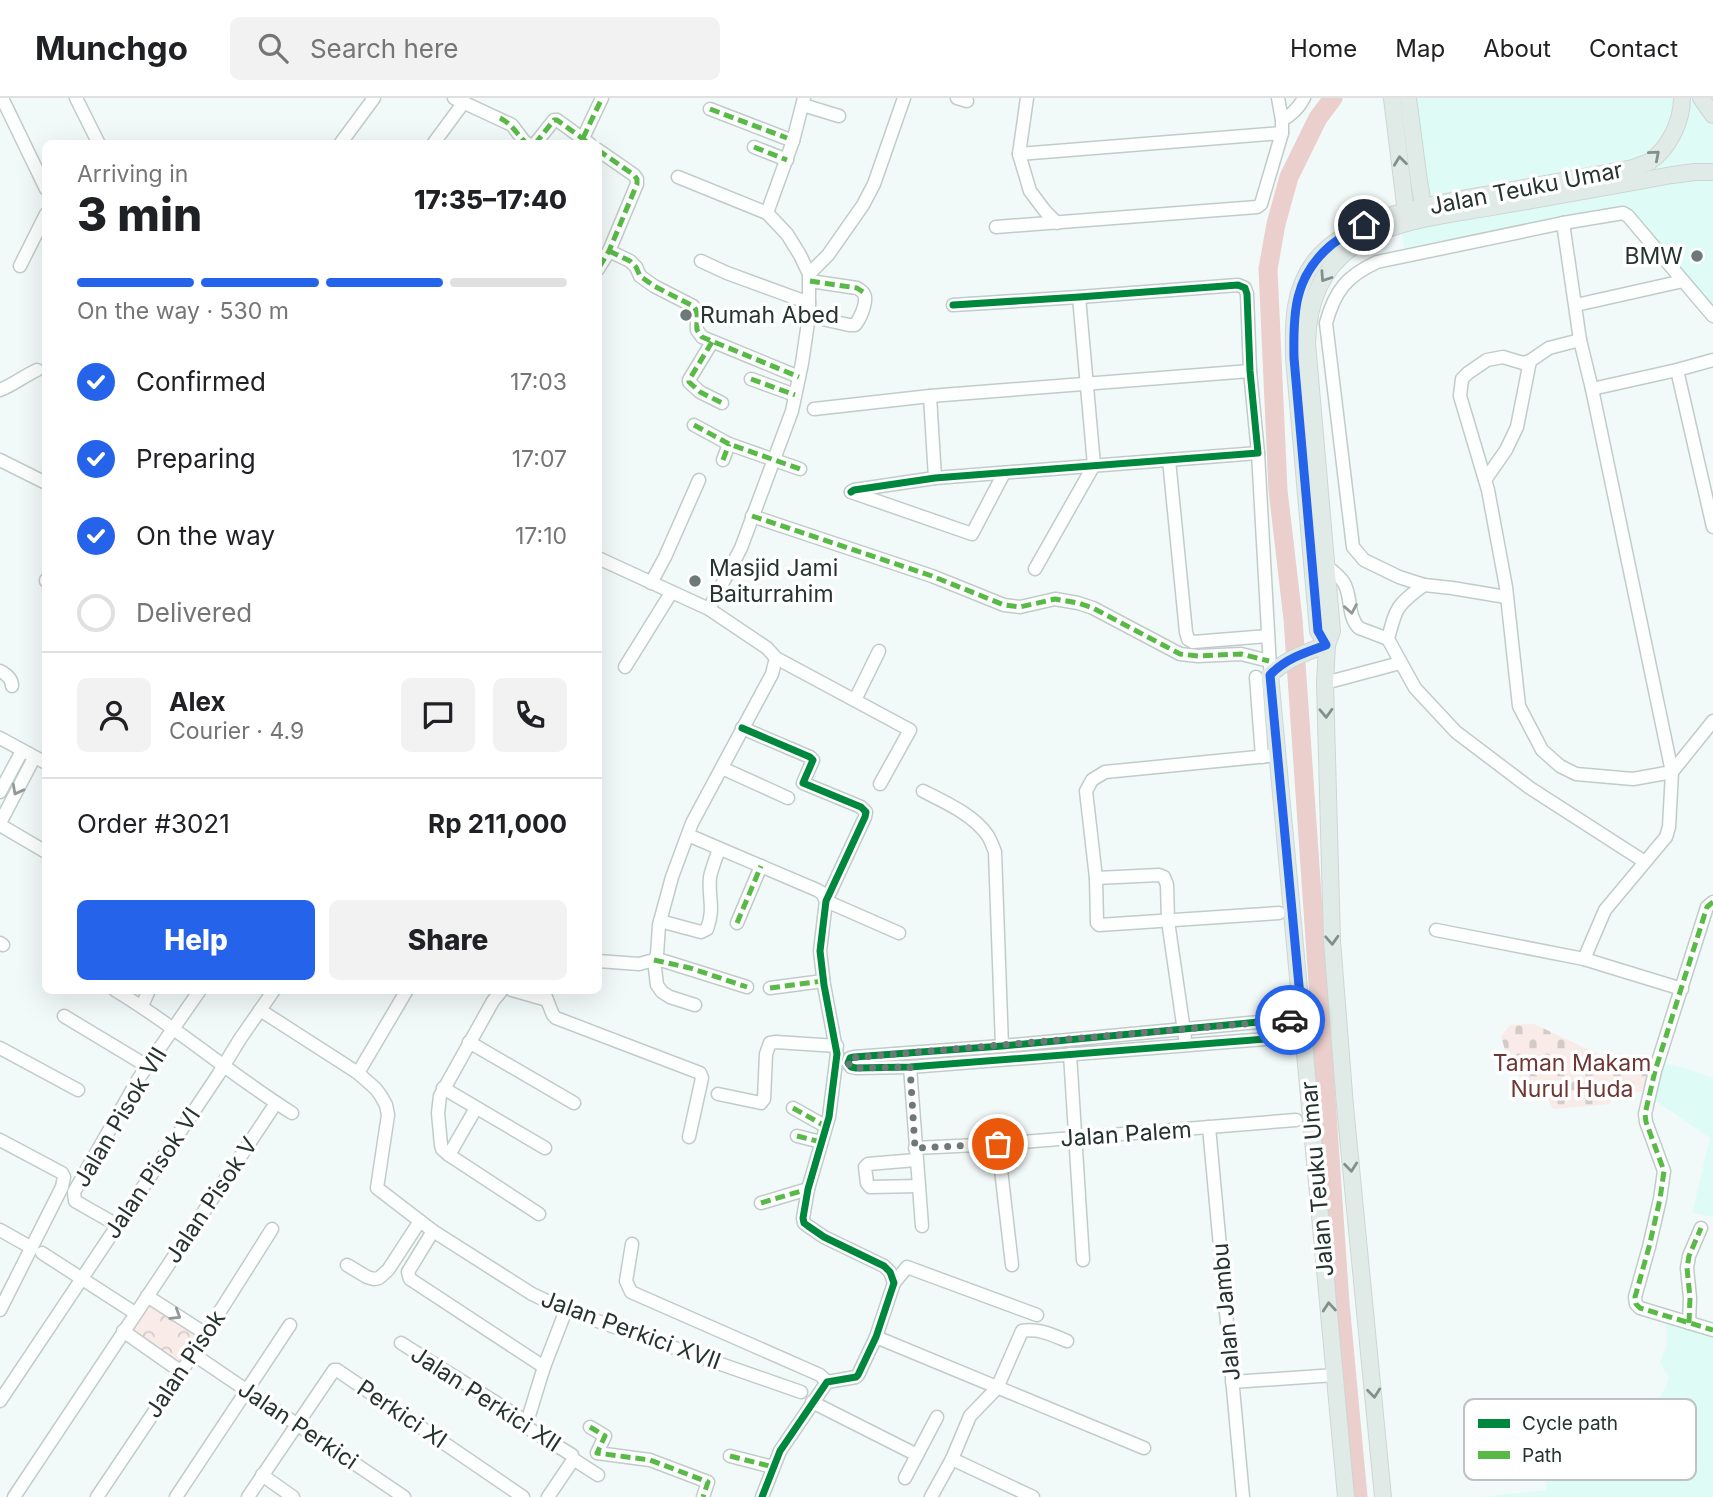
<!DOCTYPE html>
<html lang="en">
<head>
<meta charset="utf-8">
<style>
  :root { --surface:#fff; --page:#f2f2f2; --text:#202124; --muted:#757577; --line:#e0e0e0; --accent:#2563eb }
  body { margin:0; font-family:Inter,sans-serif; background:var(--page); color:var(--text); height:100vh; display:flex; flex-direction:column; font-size:26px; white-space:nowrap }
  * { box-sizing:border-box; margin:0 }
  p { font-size:23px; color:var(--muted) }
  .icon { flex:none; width:38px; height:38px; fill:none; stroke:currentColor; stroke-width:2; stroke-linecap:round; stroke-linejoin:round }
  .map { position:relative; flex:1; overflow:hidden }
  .sheet { position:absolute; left:42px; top:42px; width:560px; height:854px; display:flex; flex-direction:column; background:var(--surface); border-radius:10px; box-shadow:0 7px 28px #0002 }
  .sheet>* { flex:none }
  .pin { position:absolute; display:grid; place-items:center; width:60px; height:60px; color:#fff; margin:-30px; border:4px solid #fff; border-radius:50%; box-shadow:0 2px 7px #0007 }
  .courier { position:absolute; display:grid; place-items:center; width:70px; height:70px; margin:-35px; border:5px solid #2563eb; border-radius:50%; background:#fff; color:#222; box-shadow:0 2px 9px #0007 }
  .overview em { font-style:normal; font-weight:800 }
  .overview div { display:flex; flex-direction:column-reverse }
  .overview { display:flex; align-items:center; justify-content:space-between; height:119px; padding:0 35px }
  h1 { font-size:46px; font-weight:800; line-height:52px }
  .bar { display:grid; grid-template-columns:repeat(4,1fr); gap:10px 7px; align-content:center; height:84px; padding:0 35px }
  .bar i { height:9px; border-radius:5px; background:var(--line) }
  .bar .selected { background:var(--accent) }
  .bar p { grid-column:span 4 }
  .line { display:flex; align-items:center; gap:18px; padding:0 35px; border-top:2px solid var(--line) }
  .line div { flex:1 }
  .round { display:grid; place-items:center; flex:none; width:74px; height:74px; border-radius:10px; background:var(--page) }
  ol { padding:0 35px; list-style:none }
  li { display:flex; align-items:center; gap:21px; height:77px }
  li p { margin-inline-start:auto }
  li .icon { padding:7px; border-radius:50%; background:var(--accent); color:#fff; stroke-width:4 }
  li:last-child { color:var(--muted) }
  li i { width:38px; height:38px; border:4px solid var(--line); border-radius:50% }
  .cta { display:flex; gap:14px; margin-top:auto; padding:14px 35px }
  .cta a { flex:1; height:80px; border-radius:10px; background:var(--accent); color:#fff; font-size:28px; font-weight:800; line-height:80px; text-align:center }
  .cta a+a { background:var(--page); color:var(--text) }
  header { display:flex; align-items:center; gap:42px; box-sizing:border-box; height:98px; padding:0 35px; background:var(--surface); border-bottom:2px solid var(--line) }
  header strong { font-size:33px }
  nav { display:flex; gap:38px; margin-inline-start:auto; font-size:24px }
  .search { width:490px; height:63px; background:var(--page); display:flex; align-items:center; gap:18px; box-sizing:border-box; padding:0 24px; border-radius:10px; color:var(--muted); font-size:26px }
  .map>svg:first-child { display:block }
  .built { fill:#defcf5 }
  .cemetery { fill:url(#cemetery-stones) }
  .park { fill:url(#park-crowns) }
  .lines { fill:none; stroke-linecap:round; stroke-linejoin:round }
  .river { stroke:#eacfcc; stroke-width:19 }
  .minor-casing { stroke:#c1ccc9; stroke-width:15 }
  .major-casing { stroke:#cfd5d3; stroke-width:18 }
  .minor { stroke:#fdfefe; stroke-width:12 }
  .major { stroke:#e0ebe8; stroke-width:16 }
  .quiet { stroke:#58b947; stroke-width:5; stroke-dasharray:10 5; stroke-linecap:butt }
  .cycleway-casing { stroke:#fff; stroke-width:11 }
  .cycleway { stroke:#00873e; stroke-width:7 }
  .oneway { stroke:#82908c }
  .oneway2 { stroke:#919997 }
  .done { stroke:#6d7976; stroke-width:7; stroke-dasharray:0 12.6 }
  .route { stroke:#2563eb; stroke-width:9 }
  .poi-dot { fill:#6d7976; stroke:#fff; stroke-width:2.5 }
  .labels { text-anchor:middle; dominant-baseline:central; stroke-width:7; stroke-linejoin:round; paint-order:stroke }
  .street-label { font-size:23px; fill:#253430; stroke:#fff }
  .poi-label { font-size:23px; fill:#253430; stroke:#fff; text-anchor:start }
  .park-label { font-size:23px; fill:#6e3733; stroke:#fff }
  .key { fill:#fff; stroke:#bec2c1; stroke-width:2 }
  .key-label { font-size:19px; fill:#253430 }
</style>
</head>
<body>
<header>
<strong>Munchgo</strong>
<div class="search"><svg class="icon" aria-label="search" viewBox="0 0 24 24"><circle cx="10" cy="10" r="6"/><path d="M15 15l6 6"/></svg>Search here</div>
<nav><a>Home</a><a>Map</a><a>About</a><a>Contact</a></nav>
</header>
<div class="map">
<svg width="1713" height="1399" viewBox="0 0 1713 1399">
  <defs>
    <pattern id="cemetery-stones" width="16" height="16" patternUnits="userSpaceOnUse" patternTransform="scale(1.75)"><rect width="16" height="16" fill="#f8ebe8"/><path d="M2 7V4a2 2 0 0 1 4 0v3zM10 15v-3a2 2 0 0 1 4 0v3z" fill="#d4cac7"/></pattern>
    <pattern id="park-crowns" width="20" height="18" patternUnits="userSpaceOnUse" patternTransform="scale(1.75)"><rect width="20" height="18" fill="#f8ebe8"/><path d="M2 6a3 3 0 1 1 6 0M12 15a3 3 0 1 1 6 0" fill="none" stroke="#d4cac7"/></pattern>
  </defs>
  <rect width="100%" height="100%" fill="#f2faf9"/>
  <g class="built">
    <path d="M1382 0H1713V214L1624 107 1404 150Z"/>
    <path d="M1660 965 1685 970 1713 980V1119L1692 1115 1710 1040 1653 1001Z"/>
    <path d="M1666 1225 1713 1238V1399H1482L1546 1392 1547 1323H1651L1669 1280 1660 1265 1667 1246Z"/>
  </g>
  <path class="cemetery" d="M1534 926 1598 956 1649 966 1642 994 1613 996 1610 1006 1553 1011 1545 995 1520 979 1507 959 1501 938 1510 927Z"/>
  <path class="park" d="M147 1198 206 1236 180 1273 123 1233Z"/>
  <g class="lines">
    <path class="river" d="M1333 0 1318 20 1289 79 1276 126 1268 171 1278 392 1293 521 1340 1205 1358 1399"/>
    <defs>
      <g id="minor">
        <path d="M2 0 46 91"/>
        <path d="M76 0 99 46"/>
        <path d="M454 0 512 27 524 43 528 46"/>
        <path d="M957 0 967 3"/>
        <path d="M1027 0 1019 56 1030 93 1045 113 1057 125"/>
        <path d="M1278 0 1282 22"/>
        <path d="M803 7 839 18"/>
        <path d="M710 11 793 43"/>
        <path d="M583 40 602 0"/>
        <path d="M340 46 374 0"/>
        <path d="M433 46 464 4"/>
        <path d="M535 46 554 22H557L590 46"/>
        <path d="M754 49 787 62"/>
        <path d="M598 52 634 77 637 81V86L609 153 598 171"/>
        <path d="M1019 56 1282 35"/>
        <path d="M678 79 767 115"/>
        <path d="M1563 125 1580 242 1592 291 1672 674 1669 729 1666 739 1605 812 1584 861"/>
        <path d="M996 129 1257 109 1261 106 1282 35V22C1292 17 1298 11 1304 0"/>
        <path d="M609 153 630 163 636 169 640 178 654 188 693 208C700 215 696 223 697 232L702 239 799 279"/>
        <path d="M701 163 727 175 809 205"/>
        <path d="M20 168 46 116"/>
        <path d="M809 176 828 157 863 107 874 86 904 0"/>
        <path d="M1576 207 1683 183"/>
        <path d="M809 218 849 227H855C860 221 866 207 865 199 864 193 861 193 857 190L810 183"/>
        <path d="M1580 242 1549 250 1530 263 1523 265 1503 259 1487 262 1468 275 1462 281 1460 298 1488 392 1506 489 1519 608 1542 652 1560 668 1576 676 1633 681 1672 674 1713 623"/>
        <path d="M712 244 689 282V284L700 294 722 305"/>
        <path d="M1677 272 1713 429"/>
        <path d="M751 281 795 297"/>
        <path d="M1592 291 1677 272 1713 262"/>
        <path d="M0 292C13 287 24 278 37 272"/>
        <path d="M930 298 935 380"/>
        <path d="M814 311 930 298 1250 273"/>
        <path d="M694 327 729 346 800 371"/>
        <path d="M1258 355 1270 569"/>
        <path d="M0 362 46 385"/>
        <path d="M723 362 729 346"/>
        <path d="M1169 362 1186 534 1188 541 1193 544 1268 538"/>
        <path d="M1485 382 1506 352 1517 329 1530 263"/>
        <path d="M851 394 854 392 935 380 1258 355 1250 273 1247 196 1245 190 1238 187 1079 199 953 207"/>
        <path d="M851 394 972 436 1004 375"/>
        <path d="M752 418 932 478 1004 507 1020 509 1055 501 1078 505 1093 510 1180 556 1198 558 1241 556 1269 563"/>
        <path d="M598 460 709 511 767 550 776 560 910 632 880 686"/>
        <path d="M1326 468C1333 473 1339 477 1344 485 1352 499 1347 518 1359 530L1388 541"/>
        <path d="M1035 471 1094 367 1079 199"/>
        <path d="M46 482V483"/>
        <path d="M651 485 665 459 699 382"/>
        <path d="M1424 487C1397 507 1396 509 1388 541L1415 590 1456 634 1530 690 1645 764"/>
        <path d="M1506 499 1452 490 1424 487 1399 479 1364 462 1353 449 1326 225C1335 192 1347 178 1377 164L1563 125 1623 115 1628 118 1713 218"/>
        <path d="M709 511 741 450 792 313 802 265 809 218V176L800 157 787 136 767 115 793 43 804 0"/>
        <path d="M625 569 671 495"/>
        <path d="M0 573C6 576 12 581 12 588"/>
        <path d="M1256 579 1262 659"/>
        <path d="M1325 585 1400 565"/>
        <path d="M855 602 879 553"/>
        <path d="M742 630 810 659 813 662 803 685 861 709 866 714 865 719 826 803 820 853 824 887 837 956 829 1019 808 1091 803 1120 804 1125 808 1128 824 1139 884 1168 890 1174 894 1185 876 1239 858 1277 856 1279 827 1284 780 1353 762 1399"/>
        <path d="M0 640 46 665"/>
        <path d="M1278 657 1105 674 1092 682 1086 693 1096 780 1097 825 1099 827 1279 815"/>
        <path d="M722 670 788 700"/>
        <path d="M923 693C945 704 974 717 988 738 991 743 993 749 995 754L1002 948"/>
        <path d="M0 694 22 653"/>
        <path d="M0 725 34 660"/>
        <path d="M0 727 46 754"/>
        <path d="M688 737 817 792 822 795 826 803"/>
        <path d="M1096 780 1159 777 1164 779 1167 787 1168 823 1185 940"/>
        <path d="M826 803 899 835"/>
        <path d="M1713 804 1707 809 1655 973 1645 1016 1646 1024 1664 1073 1660 1101 1649 1149 1635 1199 1636 1206 1640 1210 1713 1232"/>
        <path d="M660 823 701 834 707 831C715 810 708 800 710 779 712 770 716 760 719 751"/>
        <path d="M737 825 761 768"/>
        <path d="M1436 832 1584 861 1682 891"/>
        <path d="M0 845 3 847"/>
        <path d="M598 863 639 866 654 862 664 863 747 889"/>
        <path d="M770 890 823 883"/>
        <path d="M115 892C177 929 231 977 292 1015"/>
        <path d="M502 892 493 903 440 998 438 1015 441 1047 442 1051 449 1057 539 1116"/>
        <path d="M512 892 547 902"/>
        <path d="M543 892 553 917 556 920 700 975 702 980 689 1039"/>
        <path d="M695 907 670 899 662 894 657 887 654 862 657 857 659 827 672 779 692 725 772 576 776 560"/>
        <path d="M142 908 149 892"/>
        <path d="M260 912 358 975 376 991 381 998 386 1007 388 1017 377 1090 433 1133 532 1196 566 1212 801 1294"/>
        <path d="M64 918 147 968"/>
        <path d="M1302 920 1002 948 854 959 850 960 848 965 851 969 856 970 910 969 1304 938"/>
        <path d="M469 944 574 1005"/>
        <path d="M0 950 78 992"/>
        <path d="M1070 956 1083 1162"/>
        <path d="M910 969 922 1128"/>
        <path d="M358 975 407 892"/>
        <path d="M443 990 545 1050"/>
        <path d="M718 996 761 1005 764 1001 766 956 770 945 776 944 837 948"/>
        <path d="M793 1010 825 1028"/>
        <path d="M1209 1029 1243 1399"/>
        <path d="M797 1038 821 1044"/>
        <path d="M0 1042 62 1075 64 1079 62 1089 0 1212"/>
        <path d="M998 1046 1012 1167"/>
        <path d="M915 1050 998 1046 1296 1022"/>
        <path d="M449 1057 476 1010"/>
        <path d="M916 1062 868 1066 865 1069 867 1085 870 1089 919 1088"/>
        <path d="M761 1105 808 1091"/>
        <path d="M117 1127 75 1103 74 1094 139 980 200 892"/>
        <path d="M0 1132 32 1150"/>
        <path d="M433 1133 408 1174 410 1181 544 1269"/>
        <path d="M632 1146 626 1183 631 1194 820 1277 827 1284"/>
        <path d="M42 1155 135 1215"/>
        <path d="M347 1167 367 1179 374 1181 379 1180 388 1172 420 1123"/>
        <path d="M894 1185 907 1169 1037 1217"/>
        <path d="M147 1198 206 1236"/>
        <path d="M1689 1225 1690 1200 1687 1170 1689 1158 1701 1130"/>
        <path d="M123 1233 180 1273"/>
        <path d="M876 1239 1144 1350"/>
        <path d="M401 1245 527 1324 528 1330 572 1357 573 1362 548 1399"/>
        <path d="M193 1256 404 1399"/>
        <path d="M1232 1284 1335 1277"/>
        <path d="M0 1303 218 977 240 941 274 892"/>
        <path d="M812 1304 917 1357"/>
        <path d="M527 1324 544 1269 566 1212"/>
        <path d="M590 1329 605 1338 597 1355 650 1362 708 1384 703 1399"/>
        <path d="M730 1358 773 1369"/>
        <path d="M573 1361 598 1377"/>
        <path d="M262 1377 293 1399"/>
        <path d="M905 1380 937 1319"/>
        <path d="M14 1399 276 1005"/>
        <path d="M97 1399 193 1256 272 1131"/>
        <path d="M176 1399 290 1227"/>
        <path d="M248 1399 334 1272H337L523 1399"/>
        <path d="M931 1399 952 1361"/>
        <path d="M1033 1399 952 1361 970 1318 997 1290 1022 1233C1039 1230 1052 1237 1067 1243"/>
      </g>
      <g id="major">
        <path d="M1392 0 1407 123"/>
        <path d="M1408 0 1419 83 1425 119"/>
        <path d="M1701 0 1713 17"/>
        <path d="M1327 547C1306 554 1286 561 1270 577L1346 1399"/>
        <path d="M1327 547 1318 533 1294 260C1293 225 1293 192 1315 163 1353 114 1449 104 1507 93 1549 85 1591 78 1633 70 1638 68 1644 66 1649 64 1669 51 1682 23 1682 0"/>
        <path d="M1383 1399 1345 1008 1332 843 1325 585 1327 547 1332 533 1307 245C1308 206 1321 170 1354 148 1393 121 1447 117 1492 109 1552 99 1612 88 1672 77L1695 74H1713"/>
      </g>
    </defs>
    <use href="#minor" class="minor-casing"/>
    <use href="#major" class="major-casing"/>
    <use href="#minor" class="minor"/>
    <use href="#major" class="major"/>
    <g class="quiet">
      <path d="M710 11 787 40"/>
      <path d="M500 20C514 27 517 38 528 46"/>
      <path d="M583 40 602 0"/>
      <path d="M535 46 554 22H557L590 46"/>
      <path d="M754 49 787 62"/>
      <path d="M598 52 634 77 637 81V86L609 153 598 171"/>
      <path d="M609 153 630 163 636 169 640 178 654 188 693 208C700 215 696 223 697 232L702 239 799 279"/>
      <path d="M810 183 857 190 863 194"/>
      <path d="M712 244 689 282V284L700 294 722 305"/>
      <path d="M751 281 795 297"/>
      <path d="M694 327 729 346 800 371"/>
      <path d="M723 362 729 346"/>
      <path d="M752 418 932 478 1004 507 1020 509 1055 501 1078 505 1093 510 1180 556 1198 558 1241 556 1269 563"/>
      <path d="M1713 804 1707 809 1655 973 1645 1016 1646 1024 1664 1073 1660 1101 1649 1149 1635 1199 1636 1206 1640 1210 1713 1232"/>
      <path d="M737 825 761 768"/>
      <path d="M654 862 690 870 747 889"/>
      <path d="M770 890 823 883"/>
      <path d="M793 1010 825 1028"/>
      <path d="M797 1038 821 1044"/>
      <path d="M761 1105 808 1091"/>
      <path d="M1689 1225 1690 1200 1687 1170 1689 1158 1701 1130"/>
      <path d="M590 1329 605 1338 597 1355 650 1362 708 1384 703 1399"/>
      <path d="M730 1358 773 1369"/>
    </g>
    <defs>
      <g id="cycleway">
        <path d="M851 394 854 392 935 380 1258 355 1250 273 1247 196 1245 190 1238 187 1079 199 953 207"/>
        <path d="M742 630 810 659 813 662 803 685 861 709 866 714 865 719 826 803 820 853 824 887 837 956 829 1019 808 1091 803 1120 804 1125 808 1128 824 1139 884 1168 890 1174 894 1185 876 1239 858 1277 856 1279 827 1284 780 1353 762 1399"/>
        <path d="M1302 920 1002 948 854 959 850 960 848 965 851 969 856 970 910 969 1304 938"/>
      </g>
    </defs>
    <use href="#cycleway" class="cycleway-casing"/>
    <use href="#cycleway" class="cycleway"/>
  </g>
  <defs><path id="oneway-chevron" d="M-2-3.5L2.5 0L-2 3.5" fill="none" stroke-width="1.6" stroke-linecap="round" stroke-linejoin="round" transform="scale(1.75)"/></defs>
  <g class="oneway">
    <use href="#oneway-chevron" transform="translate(1655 57) rotate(-41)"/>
    <use href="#oneway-chevron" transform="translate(1400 63) rotate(-97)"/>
    <use href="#oneway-chevron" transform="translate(1325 179) rotate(124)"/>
    <use href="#oneway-chevron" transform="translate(1326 615) rotate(88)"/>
    <use href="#oneway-chevron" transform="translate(1332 842) rotate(87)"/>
    <use href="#oneway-chevron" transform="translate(1351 1069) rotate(84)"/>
    <use href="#oneway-chevron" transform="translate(1329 1209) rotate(-95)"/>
    <use href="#oneway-chevron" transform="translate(1374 1295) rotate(84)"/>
  </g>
  <g class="oneway2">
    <use href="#oneway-chevron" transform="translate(1351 511) rotate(80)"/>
    <use href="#oneway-chevron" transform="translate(17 692) rotate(118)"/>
    <use href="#oneway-chevron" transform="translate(176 1217) rotate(32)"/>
  </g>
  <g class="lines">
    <path class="done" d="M998 1046 915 1050 910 969 856 970 851 969 848 965 850 960 1290 922"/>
    <path class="route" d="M1290 922 1302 920 1270 577C1285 561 1306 554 1326 547L1318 533 1294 260C1293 215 1294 179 1330 148 1340 139 1353 134 1364 127"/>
  </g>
  <g class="poi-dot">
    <circle cx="1697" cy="158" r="7"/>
    <circle cx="686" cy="217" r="7"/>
    <circle cx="695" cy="483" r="7"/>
  </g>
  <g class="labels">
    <g class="street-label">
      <text transform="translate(1526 90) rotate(-11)">Jalan Teuku Umar</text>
      <text transform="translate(120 1019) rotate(-59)">Jalan Pisok VII</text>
      <text transform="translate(1126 1036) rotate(-4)">Jalan Palem</text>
      <text transform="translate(152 1075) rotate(-56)">Jalan Pisok VI</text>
      <text transform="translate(1317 1081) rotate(-95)">Jalan Teuku Umar</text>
      <text transform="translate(211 1102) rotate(-56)">Jalan Pisok V</text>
      <text transform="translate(1226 1214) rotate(-95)">Jalan Jambu</text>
      <text transform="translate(631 1232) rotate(20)">Jalan Perkici XVII</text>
      <text transform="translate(185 1266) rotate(-56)">Jalan Pisok</text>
      <text transform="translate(486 1301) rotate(33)">Jalan Perkici XII</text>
      <text transform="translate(402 1316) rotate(34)">Perkici XI</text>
      <text transform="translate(298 1327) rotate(34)">Jalan Perkici</text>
    </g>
    <g class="poi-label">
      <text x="1683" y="158" text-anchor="end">BMW</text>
      <text x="700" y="217">Rumah Abed</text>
      <text x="709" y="470">Masjid Jami<tspan x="709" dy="26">Baiturrahim</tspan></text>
    </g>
    <g class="park-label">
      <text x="1572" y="965">Taman Makam<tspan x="1572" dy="26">Nurul Huda</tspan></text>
    </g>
  </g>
  <rect x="1464" y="1301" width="232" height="81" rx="10" class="key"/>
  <rect x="1478" y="1321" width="32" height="9" fill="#00873e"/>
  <rect x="1478" y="1353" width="32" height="8" fill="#58b947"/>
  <g class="key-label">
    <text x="1522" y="1332">Cycle path</text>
    <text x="1522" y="1364">Path</text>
  </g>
</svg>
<div class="pin" style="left:998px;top:1046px;background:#ea580c"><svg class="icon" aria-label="bag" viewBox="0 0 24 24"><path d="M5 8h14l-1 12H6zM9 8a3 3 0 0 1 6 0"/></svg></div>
<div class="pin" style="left:1364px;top:127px;background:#1f2937"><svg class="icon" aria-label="home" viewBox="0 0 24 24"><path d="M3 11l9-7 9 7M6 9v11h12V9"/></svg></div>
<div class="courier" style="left:1290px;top:922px"><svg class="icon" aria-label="car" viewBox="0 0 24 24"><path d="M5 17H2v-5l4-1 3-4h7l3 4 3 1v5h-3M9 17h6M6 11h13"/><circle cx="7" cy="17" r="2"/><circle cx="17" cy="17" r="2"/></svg></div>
<section class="sheet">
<div class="overview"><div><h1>3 min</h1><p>Arriving in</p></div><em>17:35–17:40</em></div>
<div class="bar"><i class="selected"></i><i class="selected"></i><i class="selected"></i><i></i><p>On the way · 530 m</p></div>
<ol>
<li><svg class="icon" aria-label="check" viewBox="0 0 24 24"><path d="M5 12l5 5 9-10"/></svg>Confirmed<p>17:03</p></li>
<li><svg class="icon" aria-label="check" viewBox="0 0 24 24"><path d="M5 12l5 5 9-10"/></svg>Preparing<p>17:07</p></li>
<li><svg class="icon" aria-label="check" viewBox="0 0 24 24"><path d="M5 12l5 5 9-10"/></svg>On the way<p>17:10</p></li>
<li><i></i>Delivered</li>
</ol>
<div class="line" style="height:126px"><a class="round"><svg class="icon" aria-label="person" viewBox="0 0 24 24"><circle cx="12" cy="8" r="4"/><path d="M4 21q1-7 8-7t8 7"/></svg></a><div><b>Alex</b><p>Courier · 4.9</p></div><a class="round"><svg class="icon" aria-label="chat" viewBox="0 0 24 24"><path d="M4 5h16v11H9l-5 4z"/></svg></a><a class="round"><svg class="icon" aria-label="phone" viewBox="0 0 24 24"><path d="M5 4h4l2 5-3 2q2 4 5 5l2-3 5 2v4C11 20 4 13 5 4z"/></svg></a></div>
<div class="line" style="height:91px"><div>Order #3021</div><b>Rp 211,000</b></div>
<div class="cta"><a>Help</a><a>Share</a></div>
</section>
</div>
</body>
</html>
